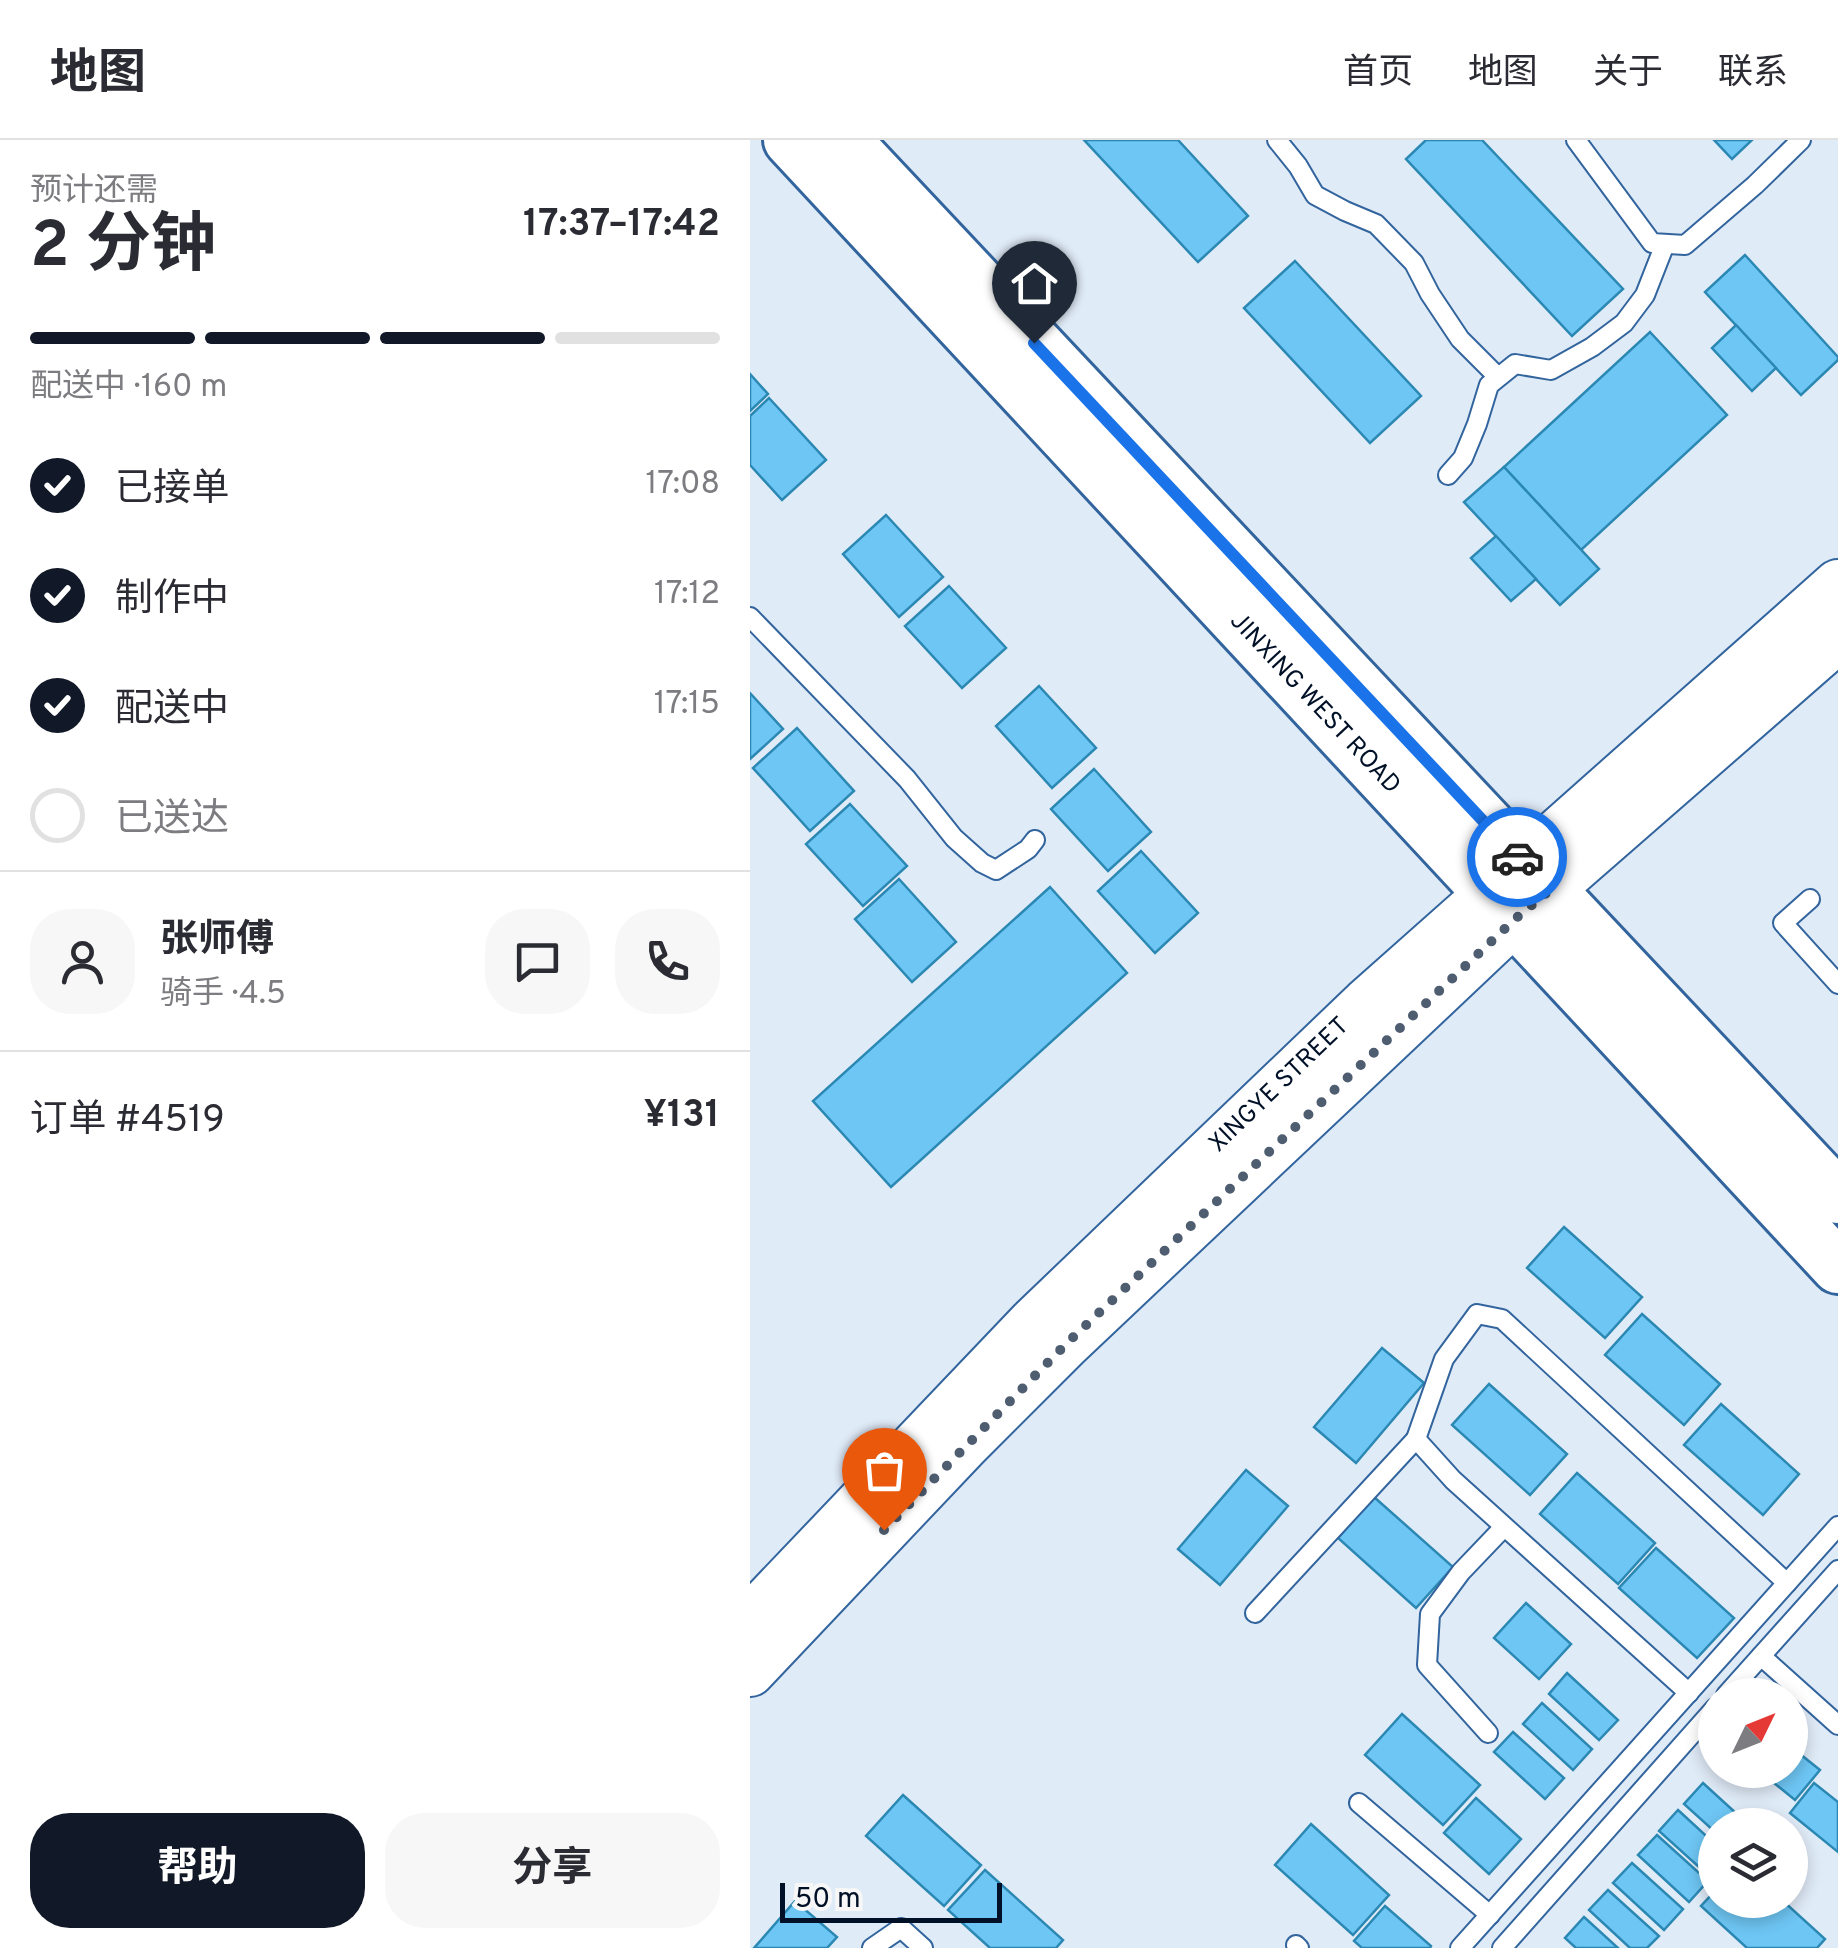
<!DOCTYPE html>
<html lang="zh">
<head>
<meta charset="utf-8">
<style>
  :root { --surface:#fff; --page:#f7f7f7; --text:#2b2b33; --muted:#7c7c81; --line:#e1e1e2; --accent:#111827 }
  body { margin:0; font-family:Overpass,"Noto Sans SC",sans-serif; background:var(--page); color:var(--text); height:100vh; display:flex; flex-direction:column; font-size:38px; white-space:nowrap }
  * { box-sizing:border-box; margin:0 }
  p { font-size:32px; color:var(--muted) }
  .icon { flex:none; width:55px; height:55px; fill:none; stroke:currentColor; stroke-width:2; stroke-linecap:round; stroke-linejoin:round }
  .map { position:relative; flex:1; overflow:hidden }
  .panel { display:flex; flex-direction:column; background:var(--surface); width:750px }
  .panel>* { flex:none }
  .needle { width:65px; rotate:47deg }
  .fabs { position:absolute; left:948px; top:1538px; display:grid; gap:20px }
  .fabs a { display:grid; place-items:center; width:110px; height:110px; border-radius:50%; background:var(--surface); box-shadow:0 5px 15px #0003; font-size:50px }
  .scale { position:absolute; left:30px; bottom:25px; width:222px; box-sizing:border-box; padding-left:10px; border:5px solid #001027; border-top:0; font-size:28px; line-height:35px; white-space:nowrap; color:#001027; -webkit-text-stroke:8px #f7f7f7; paint-order:stroke }
  .pin { position:absolute; display:grid; place-items:center; width:85px; height:85px; color:#fff; margin:-102px -42px; border-radius:50% 50% 50% 0; rotate:-45deg; box-shadow:0 0 10px #0007 }
  .pin .icon { rotate:45deg }
  .courier { position:absolute; display:grid; place-items:center; width:100px; height:100px; margin:-50px; border:8px solid #1a73e8; border-radius:50%; background:#fff; color:#222; box-shadow:0 2px 12px #0007 }
  .headline em { font-style:normal; font-weight:700 }
  .headline div { display:flex; flex-direction:column-reverse }
  .headline { display:flex; align-items:center; justify-content:space-between; height:170px; padding:0 30px }
  h1 { font-size:65px; font-weight:700; line-height:75px }
  .bar { display:grid; grid-template-columns:repeat(4,1fr); gap:15px 10px; align-content:center; height:120px; padding:0 30px }
  .bar i { height:12px; border-radius:8px; background:var(--line) }
  .bar .on { background:var(--accent) }
  .bar p { grid-column:span 4 }
  .line { display:flex; align-items:center; gap:25px; padding:0 30px; border-top:2px solid var(--line) }
  .line div { flex:1 }
  .round { display:grid; place-items:center; flex:none; width:105px; height:105px; border-radius:40px; background:var(--page) }
  ol { padding:0 30px; list-style:none }
  li { display:flex; align-items:center; gap:30px; height:110px }
  li p { margin-inline-start:auto }
  li .icon { padding:10px; border-radius:50%; background:var(--accent); color:#fff; stroke-width:4 }
  li:last-child { color:var(--muted) }
  li i { width:55px; height:55px; border:5px solid var(--line); border-radius:50% }
  .primary-button { display:flex; gap:20px; margin-top:auto; padding:20px 30px }
  .primary-button a { flex:1; height:115px; border-radius:40px; background:var(--accent); color:#fff; font-size:40px; font-weight:700; line-height:115px; text-align:center }
  .primary-button a+a { background:var(--page); color:var(--text) }
  header { display:flex; align-items:center; gap:60px; box-sizing:border-box; height:140px; padding:0 50px; background:var(--surface); border-bottom:2px solid var(--line) }
  header strong { font-size:48px }
  nav { display:flex; gap:55px; margin-inline-start:auto; font-size:35px }
  main { display:flex; flex:1; min-height:0 }
  .map>svg:first-child { display:block }
  .building { fill:#6ec6f4; stroke:#2b88b3; stroke-width:2.5 }
  .lines { fill:none; stroke-linecap:round; stroke-linejoin:round }
  .lane-casing { stroke:#32649d; stroke-width:22 }
  .secondary-casing { stroke:#32649d; stroke-width:52 }
  .primary-casing { stroke:#32649d; stroke-width:58 }
  .lane { stroke:#fff; stroke-width:18 }
  .secondary { stroke:#fff; stroke-width:48 }
  .primary { stroke:#fff; stroke-width:52 }
  .done { stroke:#4e5d70; stroke-width:10; stroke-dasharray:0 18 }
  .route { stroke:#1a73e8; stroke-width:12 }
  .labels { text-anchor:middle; dominant-baseline:central; stroke-width:8; stroke-linejoin:round; paint-order:stroke }
  .street-label { font-size:25px; fill:#001027; stroke:#f7f7f7 }
</style>
</head>
<body>
<header>
<strong>地图</strong>
<nav><a>首页</a><a>地图</a><a>关于</a><a>联系</a></nav>
</header>
<main>
<section class="panel">
<div class="headline"><div><h1>2 分钟</h1><p>预计还需</p></div><em>17:37–17:42</em></div>
<div class="bar"><i class="on"></i><i class="on"></i><i class="on"></i><i></i><p>配送中 · 160 m</p></div>
<ol>
<li><svg class="icon" aria-label="check" viewBox="0 0 24 24"><path d="M5 12l5 5 9-10"/></svg>已接单<p>17:08</p></li>
<li><svg class="icon" aria-label="check" viewBox="0 0 24 24"><path d="M5 12l5 5 9-10"/></svg>制作中<p>17:12</p></li>
<li><svg class="icon" aria-label="check" viewBox="0 0 24 24"><path d="M5 12l5 5 9-10"/></svg>配送中<p>17:15</p></li>
<li><i></i>已送达</li>
</ol>
<div class="line" style="height:180px"><a class="round"><svg class="icon" aria-label="person" viewBox="0 0 24 24"><circle cx="12" cy="8" r="4"/><path d="M4 21q1-7 8-7t8 7"/></svg></a><div><b>张师傅</b><p>骑手 · 4.5</p></div><a class="round"><svg class="icon" aria-label="chat" viewBox="0 0 24 24"><path d="M4 5h16v11H9l-5 4z"/></svg></a><a class="round"><svg class="icon" aria-label="phone" viewBox="0 0 24 24"><path d="M5 4h4l2 5-3 2q2 4 5 5l2-3 5 2v4C11 20 4 13 5 4z"/></svg></a></div>
<div class="line" style="height:130px"><div>订单 #4519</div><b>¥131</b></div>
<div class="primary-button"><a>帮助</a><a>分享</a></div>
</section>
<div class="map">
<svg width="1088" height="1808" viewBox="0 0 1088 1808">
  <rect width="100%" height="100%" fill="#e0ebf8"/>
  <g class="building">
    <path d="M334 0H428L498 76 448 122Z"/>
    <path d="M676 0H732L873 149 822 196 656 19Z"/>
    <path d="M964 0H1002L982 19Z"/>
    <path d="M995 115 1088 217V220L1051 255 955 152Z"/>
    <path d="M545 121 671 256 620 303 494 168Z"/>
    <path d="M986 185 1026 228 1002 251 962 208Z"/>
    <path d="M900 192 977 275 831 410 754 327Z"/>
    <path d="M0 234 18 254 0 271Z"/>
    <path d="M19 258 76 320 32 360 0 325V276Z"/>
    <path d="M754 327 849 429 810 465 714 362Z"/>
    <path d="M136 375 193 437 149 477 93 414Z"/>
    <path d="M746 396 786 439 761 461 721 418Z"/>
    <path d="M199 446 256 508 212 548 155 486Z"/>
    <path d="M289 546 346 608 302 648 246 586Z"/>
    <path d="M0 553 33 589 0 619Z"/>
    <path d="M47 588 104 651 60 691 3 628Z"/>
    <path d="M344 629 401 692 358 731 301 669Z"/>
    <path d="M100 664 157 726 113 766 56 704Z"/>
    <path d="M391 711 448 773 405 813 348 751Z"/>
    <path d="M149 739 206 802 162 842 105 779Z"/>
    <path d="M300 747 377 833 141 1047 63 961Z"/>
    <path d="M814 1087 892 1157 855 1198 777 1128Z"/>
    <path d="M892 1174 970 1244 934 1285 855 1215Z"/>
    <path d="M632 1208 674 1243 606 1323 564 1287Z"/>
    <path d="M739 1244 817 1314 780 1355 702 1285Z"/>
    <path d="M971 1264 1049 1334 1013 1375 934 1305Z"/>
    <path d="M496 1330 538 1366 470 1445 428 1409Z"/>
    <path d="M827 1333 905 1403 868 1444 790 1374Z"/>
    <path d="M624 1357 703 1427 666 1468 588 1398Z"/>
    <path d="M906 1408 984 1478 947 1518 869 1448Z"/>
    <path d="M776 1463 821 1504 789 1539 744 1498Z"/>
    <path d="M817 1533 868 1580 849 1600 799 1554Z"/>
    <path d="M792 1563 842 1609 823 1630 773 1584Z"/>
    <path d="M652 1574 730 1645 693 1685 615 1615Z"/>
    <path d="M763 1592 814 1638 795 1659 744 1612Z"/>
    <path d="M1040 1606 1070 1630 1045 1660 1008 1630H1040Z"/>
    <path d="M953 1643 999 1685H965V1692L934 1664Z"/>
    <path d="M1064 1643 1088 1662V1712L1040 1673Z"/>
    <path d="M153 1655 231 1725 194 1766 116 1696Z"/>
    <path d="M726 1658 771 1699 739 1734 694 1693Z"/>
    <path d="M928 1670 965 1704V1731L960 1737 909 1691Z"/>
    <path d="M561 1684 639 1755 603 1795 525 1725Z"/>
    <path d="M907 1695 958 1741 939 1762 888 1715Z"/>
    <path d="M882 1723 933 1769 914 1790 863 1743Z"/>
    <path d="M235 1730 313 1800 306 1808H240L198 1770Z"/>
    <path d="M858 1750 909 1796 897 1808H880L839 1770Z"/>
    <path d="M965 1751V1760H1032L1075 1799 1067 1808H997L951 1766Z"/>
    <path d="M45 1761 87 1797 77 1808H4Z"/>
    <path d="M635 1766 681 1806 680 1808H612L604 1801Z"/>
    <path d="M834 1777 868 1808H826L815 1798Z"/>
  </g>
  <g class="lines">
    <defs>
      <g id="lane">
        <path d="M527 0 548 26 565 55 595 71 626 84 664 123 680 154 710 199 744 233"/>
        <path d="M826 0 902 103 935 105 1005 45 1051 0"/>
        <path d="M698 335 713 318 727 284 739 245 765 224 801 230 842 207 874 183 895 155 915 104"/>
        <path d="M0 477 157 639 204 698 232 723 246 730 278 709 285 700"/>
        <path d="M1060 759 1033 783 1088 844"/>
        <path d="M505 1473 666 1299"/>
        <path d="M1011 1516 1088 1585"/>
        <path d="M939 1553 703 1340 666 1299 694 1219 727 1174 752 1179 1037 1443"/>
        <path d="M976 1555 1088 1430"/>
        <path d="M738 1593 677 1525 680 1474 711 1432 754 1387"/>
        <path d="M609 1663 740 1775"/>
        <path d="M546 1805 549 1808"/>
        <path d="M122 1808 151 1788 173 1808"/>
        <path d="M710 1808 1088 1386"/>
        <path d="M752 1808 965 1568"/>
      </g>
      <g id="secondary">
        <path id="s1" d="M0 1479 283 1182 616 863 1088 444"/>
        <path d="M0 1532 215 1305 316 1204 765 780 1088 498"/>
      </g>
      <g id="primary">
        <path id="s2" d="M40 0 1088 1127"/>
        <path d="M94 0 1088 1057"/>
      </g>
    </defs>
    <use href="#lane" class="lane-casing"/>
    <use href="#secondary" class="secondary-casing"/>
    <use href="#primary" class="primary-casing"/>
    <use href="#lane" class="lane"/>
    <use href="#secondary" class="secondary"/>
    <use href="#primary" class="primary"/>
  </g>
  <g class="lines">
    <path class="done" d="M134 1390 316 1204 764 780 800 750 767 717"/>
    <path class="route" d="M284 203 767 717"/>
  </g>
  <g class="labels">
    <g class="street-label">
      <text stroke="none"><textPath href="#s2" startOffset="770">JINXING WEST ROAD</textPath></text>
      <text stroke="none"><textPath href="#s1" startOffset="752">XINGYE STREET</textPath></text>
    </g>
  </g>
</svg>
<div class="fabs">
<a><svg class="needle" viewBox="-14 -14 28 28"><path d="M0-13l5 13h-10z" fill="#e53935"/><path d="M0 13l5-13h-10z" fill="#7c7c81"/></svg></a>
<a><svg class="icon" aria-label="layers" viewBox="0 0 24 24"><path d="M12 4l9 5-9 5-9-5zM3 14l9 5 9-5"/></svg></a>
</div>
<div class="scale">50 m</div>
<div class="pin" style="left:134px;top:1390px;background:#ea580c"><svg class="icon" aria-label="bag" viewBox="0 0 24 24"><path d="M5 8h14l-1 12H6zM9 8a3 3 0 0 1 6 0"/></svg></div>
<div class="pin" style="left:284px;top:203px;background:#1f2937"><svg class="icon" aria-label="home" viewBox="0 0 24 24"><path d="M3 11l9-7 9 7M6 9v11h12V9"/></svg></div>
<div class="courier" style="left:767px;top:717px"><svg class="icon" aria-label="car" viewBox="0 0 24 24"><path d="M5 17H2v-5l4-1 3-4h7l3 4 3 1v5h-3M9 17h6M6 11h13"/><circle cx="7" cy="17" r="2"/><circle cx="17" cy="17" r="2"/></svg></div>
</div>
</main>
</body>
</html>
